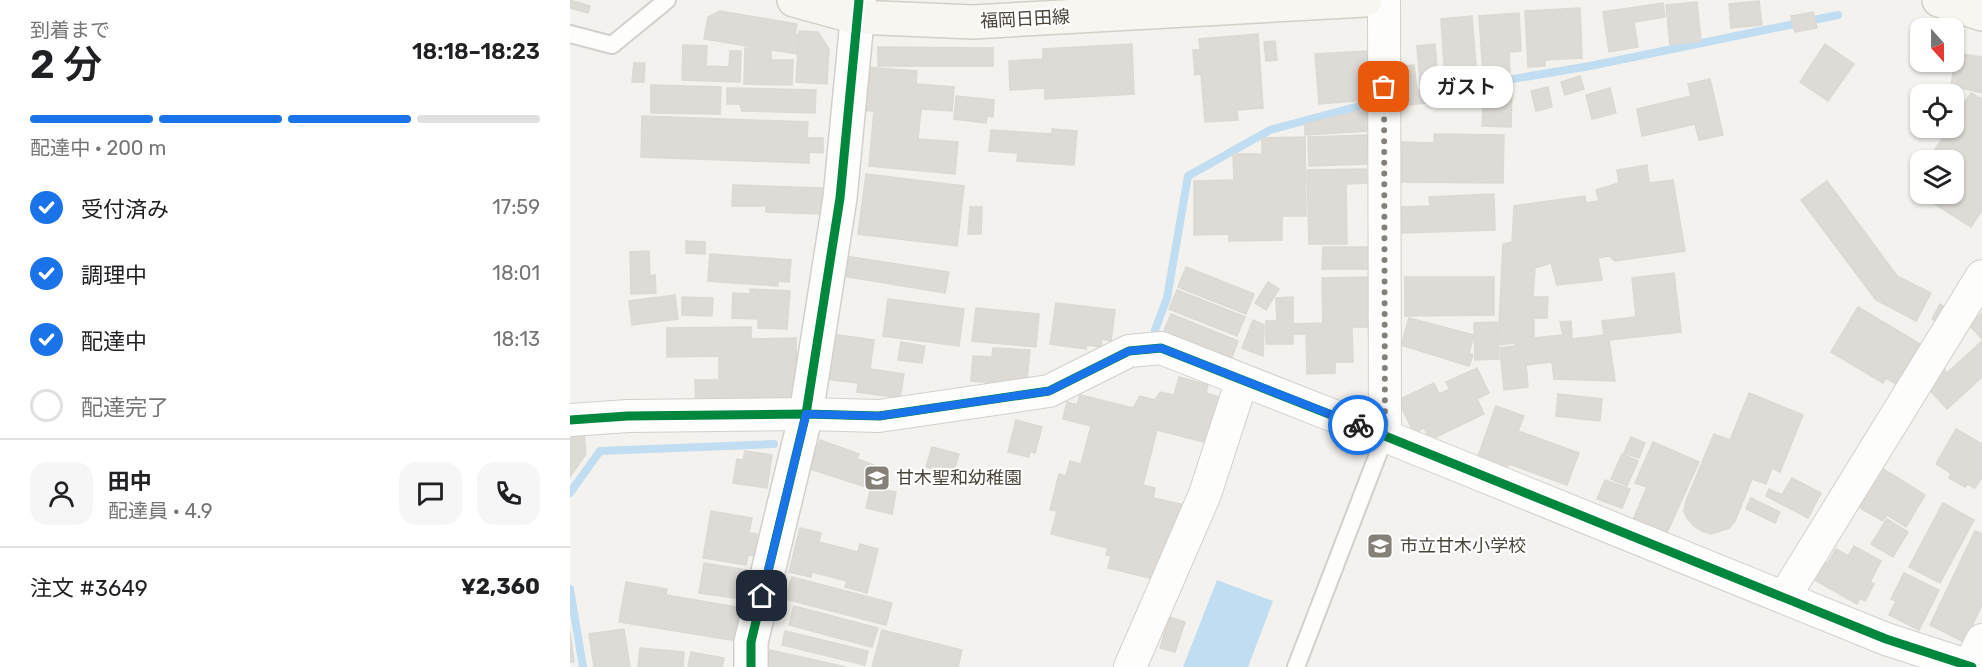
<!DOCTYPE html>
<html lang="ja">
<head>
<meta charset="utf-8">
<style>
  :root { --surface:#fff; --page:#f6f6f6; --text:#202124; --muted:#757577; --line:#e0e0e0; --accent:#1a73e8 }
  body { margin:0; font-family:Rubik,"Noto Sans JP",sans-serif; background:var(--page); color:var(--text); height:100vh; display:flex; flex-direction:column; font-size:22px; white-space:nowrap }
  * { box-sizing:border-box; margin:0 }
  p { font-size:20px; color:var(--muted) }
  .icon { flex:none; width:33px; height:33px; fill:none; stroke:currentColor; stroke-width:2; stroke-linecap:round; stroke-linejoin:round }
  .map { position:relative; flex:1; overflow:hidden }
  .panel { display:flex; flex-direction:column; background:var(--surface); width:570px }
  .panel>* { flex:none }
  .needle { width:39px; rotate:159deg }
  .buttons { position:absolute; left:1340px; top:18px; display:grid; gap:12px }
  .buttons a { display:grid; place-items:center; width:54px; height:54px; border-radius:12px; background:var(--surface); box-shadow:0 2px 4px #0004; font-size:30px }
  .pin { position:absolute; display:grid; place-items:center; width:51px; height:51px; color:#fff; margin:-26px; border-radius:12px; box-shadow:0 3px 9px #0006 }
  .courier { position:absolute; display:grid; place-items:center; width:60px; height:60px; margin:-30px; border:4px solid #1a73e8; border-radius:50%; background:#fff; color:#222; box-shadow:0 2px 8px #0007 }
  .bubble { position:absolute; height:42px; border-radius:18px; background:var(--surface); box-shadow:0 2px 4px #0004; font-size:20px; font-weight:600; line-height:42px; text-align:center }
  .overview em { font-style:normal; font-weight:600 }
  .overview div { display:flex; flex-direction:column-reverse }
  .overview { display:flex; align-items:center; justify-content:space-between; height:102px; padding:0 30px }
  h1 { font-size:39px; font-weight:600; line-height:45px }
  .bar { display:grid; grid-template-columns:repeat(4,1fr); gap:9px 6px; align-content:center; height:72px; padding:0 30px }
  .bar i { height:8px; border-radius:4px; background:var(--line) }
  .bar .on { background:var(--accent) }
  .bar p { grid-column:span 4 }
  .line { display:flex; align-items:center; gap:15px; padding:0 30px; border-top:2px solid var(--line) }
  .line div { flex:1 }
  .round { display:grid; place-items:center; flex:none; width:63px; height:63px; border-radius:18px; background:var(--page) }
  ol { padding:0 30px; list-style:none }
  li { display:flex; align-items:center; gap:18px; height:66px }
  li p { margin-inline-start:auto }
  li .icon { padding:6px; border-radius:50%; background:var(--accent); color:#fff; stroke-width:4 }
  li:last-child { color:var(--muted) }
  li i { width:33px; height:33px; border:3px solid var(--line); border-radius:50% }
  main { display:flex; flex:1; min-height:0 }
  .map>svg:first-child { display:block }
  .water { fill:#c0ddf1 }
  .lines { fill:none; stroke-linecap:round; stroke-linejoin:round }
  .stream { stroke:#c0ddf1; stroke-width:8 }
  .building { fill:#dedbd6; stroke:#dcd9d4; stroke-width:1.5 }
  .service-casing { stroke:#d2d0cb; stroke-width:20 }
  .minor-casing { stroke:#d2d0cb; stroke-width:34 }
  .tertiary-casing { stroke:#d2d0cb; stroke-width:36 }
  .secondary-casing { stroke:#d3cfc5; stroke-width:36 }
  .service { stroke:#fdfdfc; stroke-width:16 }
  .minor { stroke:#fdfdfc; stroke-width:32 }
  .tertiary { stroke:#fdfdfc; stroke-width:33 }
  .secondary { stroke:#f7f6f1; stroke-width:33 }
  .cycleway-casing { stroke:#fff; stroke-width:13 }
  .cycleway { stroke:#00873e; stroke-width:9 }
  .done { stroke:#868178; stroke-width:6; stroke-dasharray:0 10.8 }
  .route { stroke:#1a73e8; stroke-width:8 }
  .labels { text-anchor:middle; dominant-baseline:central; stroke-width:4.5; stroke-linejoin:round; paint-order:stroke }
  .street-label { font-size:18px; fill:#4b4439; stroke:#fff }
  .poi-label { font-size:18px; fill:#4b4439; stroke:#fff; text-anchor:start }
</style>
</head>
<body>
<main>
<section class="panel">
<div class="overview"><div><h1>2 分</h1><p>到着まで</p></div><em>18:18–18:23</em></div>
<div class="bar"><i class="on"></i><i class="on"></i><i class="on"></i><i></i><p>配達中 · 200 m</p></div>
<ol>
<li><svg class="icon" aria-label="check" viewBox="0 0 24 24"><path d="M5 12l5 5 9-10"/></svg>受付済み<p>17:59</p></li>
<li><svg class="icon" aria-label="check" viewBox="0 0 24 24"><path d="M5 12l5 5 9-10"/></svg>調理中<p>18:01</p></li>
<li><svg class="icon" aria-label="check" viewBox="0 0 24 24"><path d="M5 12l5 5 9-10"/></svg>配達中<p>18:13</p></li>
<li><i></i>配達完了</li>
</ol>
<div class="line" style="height:108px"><a class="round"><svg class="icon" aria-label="person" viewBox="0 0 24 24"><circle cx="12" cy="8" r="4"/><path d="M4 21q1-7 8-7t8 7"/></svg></a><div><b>田中</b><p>配達員 · 4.9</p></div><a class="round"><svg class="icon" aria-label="chat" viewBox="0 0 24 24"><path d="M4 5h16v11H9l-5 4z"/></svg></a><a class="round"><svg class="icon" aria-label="phone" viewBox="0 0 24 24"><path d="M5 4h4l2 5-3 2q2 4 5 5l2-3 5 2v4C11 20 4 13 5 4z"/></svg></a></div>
<div class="line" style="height:78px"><div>注文 #3649</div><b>¥2,360</b></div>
</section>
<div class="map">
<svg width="1412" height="667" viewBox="0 0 1412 667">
  <rect width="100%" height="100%" fill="#f4f2ee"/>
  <path class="water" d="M647 580 703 601 678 667H613Z"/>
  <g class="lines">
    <g class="stream">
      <path d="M913 84 1020 66 1268 15"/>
      <path d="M585 330 597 298 618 176 700 130 797 104"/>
      <path d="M0 493 30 451 204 444"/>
      <path d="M0 589 13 667"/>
    </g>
  </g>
  <g class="building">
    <path d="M0 0 20 6 18 13 0 8Z"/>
    <path d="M1189 1 1192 25 1161 28 1159 4Z"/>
    <path d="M1127 2 1131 41 1100 45 1096 5Z"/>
    <path d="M1093 3 1095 17 1064 22 1068 47 1039 52 1033 12Z"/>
    <path d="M1010 8 1012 58 975 60V66L958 67 955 11Z"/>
    <path d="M150 11 227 24 225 34 230 35 227 54 134 39 138 17Z"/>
    <path d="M1243 12 1247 28 1225 32 1221 16Z"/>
    <path d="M949 13 951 51 939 52 940 72 913 73 909 16Z"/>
    <path d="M902 16 908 91 876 93 871 19Z"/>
    <path d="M229 31 248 32 259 49 257 84 226 82Z"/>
    <path d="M688 34 693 108 667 110 668 120 635 122 631 74 625 75 623 50H630L629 39Z"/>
    <path d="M705 41 707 60 696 61 694 42Z"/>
    <path d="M562 44 564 94 475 99V88L440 90 439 61 473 59V49Z"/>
    <path d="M865 44 868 83 850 84 847 46Z"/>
    <path d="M1255 44 1284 64 1258 101 1230 82Z"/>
    <path d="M113 45 137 46 136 66 159 67 160 51H171L170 82 112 80Z"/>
    <path d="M308 47 423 48V66H308Z"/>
    <path d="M175 48H201V60H223L222 85 174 84Z"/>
    <path d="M797 51 800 100 749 104 745 54Z"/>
    <path d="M1386 53 1412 57V93L1381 86Z"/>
    <path d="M64 63H75L74 82H62Z"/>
    <path d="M844 65 847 90 870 87 871 101 831 106 826 67Z"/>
    <path d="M293 67 347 71 346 84 384 87 382 111 351 109 348 139 388 142 385 174 299 166 304 111 289 110Z"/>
    <path d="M1010 76 1014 89 995 95 991 82Z"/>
    <path d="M1140 79 1153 135 1129 140 1125 124 1072 136 1067 109 1121 96 1118 84Z"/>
    <path d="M81 85 151 87 150 114 81 113Z"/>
    <path d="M978 87 982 107 966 111 961 91Z"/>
    <path d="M157 88 246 90 245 113 172 111 170 104H157Z"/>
    <path d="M1040 88 1046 113 1022 119 1016 95Z"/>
    <path d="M914 91 942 92 941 127 912 126Z"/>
    <path d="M1401 93 1412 99V210L1401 227 1341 189 1350 174V194H1383V160H1358L1379 128H1383V121Z"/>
    <path d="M386 96 424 100 423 117 417 116 416 123 384 119Z"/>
    <path d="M797 109 798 131 735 135V124Z"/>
    <path d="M72 116 238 122 237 138H253V153L239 152V163L71 157Z"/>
    <path d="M482 129 507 131 504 165 447 161 448 153 419 151 421 130 482 134Z"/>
    <path d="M864 134 934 135 933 183 829 182V142L864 143Z"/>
    <path d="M798 135 799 164 739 166 738 137Z"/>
    <path d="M735 137 736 216H712V240L659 241V234L624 235V181L664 180 663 154H692V138Z"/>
    <path d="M1077 165 1079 183 1103 180 1115 251 1045 261 1039 256 1028 258 1032 280 987 285 981 263 965 268 963 297H978L977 318H964V338L993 335 990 322 1001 321 1002 339 1034 335 1032 321 1066 317 1062 278 1104 273 1111 332 1039 340 1045 381 984 379 982 362 956 365 958 387 934 390 930 348 945 346V343L928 345 933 244 942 242 944 206 1015 196 1016 203 1029 201 1026 190 1049 183 1047 170Z"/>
    <path d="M796 169 797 183 776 184 777 244H739L737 170Z"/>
    <path d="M296 174 394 186 387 246 288 234Z"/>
    <path d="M1257 181 1327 276 1361 293 1346 321 1306 300 1231 200Z"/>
    <path d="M163 185 252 188 251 214 196 212V206H162Z"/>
    <path d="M924 194 925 230 832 233 831 207 860 206 859 197Z"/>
    <path d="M400 207H412L411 234H398Z"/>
    <path d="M116 241 135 242V254L116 253Z"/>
    <path d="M753 247H799V269H752Z"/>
    <path d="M79 251 80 276 85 275 86 293 61 294 60 252Z"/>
    <path d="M140 254 221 260 219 282 208 281V286L138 281Z"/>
    <path d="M275 256 379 272 375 293 272 276Z"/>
    <path d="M616 267 684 294 676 314 608 287Z"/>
    <path d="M799 277 800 327H782L783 362H765V373L737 374 736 334H723V344H696V321H707L706 298 723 297V324L753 323 752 278Z"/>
    <path d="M835 277H924V315L835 316Z"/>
    <path d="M698 282 709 289 696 310 685 303Z"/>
    <path d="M180 289 220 291 217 329 188 328V319L162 318 163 293 180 294Z"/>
    <path d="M607 290 675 317 667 336 599 309Z"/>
    <path d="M105 295 108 319 62 325 59 301Z"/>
    <path d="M112 297 143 298 142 316 112 315Z"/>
    <path d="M318 299 394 309 389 346 313 336Z"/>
    <path d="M486 303 545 310 541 341 532 339 531 347 516 345V349L480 344Z"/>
    <path d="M1370 304 1376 308 1368 322 1362 319Z"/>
    <path d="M1288 307 1350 344 1326 384 1316 378 1313 383 1261 352Z"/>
    <path d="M406 308 469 314 466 347 402 341Z"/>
    <path d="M1412 313V339L1399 325Z"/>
    <path d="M601 314 668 341 661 360 593 333Z"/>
    <path d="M839 318 904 335 899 353 903 355 899 366 831 345Z"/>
    <path d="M683 320 694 325 693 356 672 348Z"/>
    <path d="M927 322 929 359 905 360 904 323Z"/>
    <path d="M181 327V339L226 338 227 405 126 407 125 380H149V356L97 357V328Z"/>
    <path d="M261 334 304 340 300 369 334 374 330 398 287 392 288 383 255 379Z"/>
    <path d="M1412 341V377L1377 409 1356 386 1374 369 1377 373Z"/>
    <path d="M331 342 355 346 352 363 328 360Z"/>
    <path d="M423 348 460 350 457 379 441 378 440 384 401 381 403 356 422 357Z"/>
    <path d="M907 368 919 393 907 399 914 414 860 440 854 428 844 433 828 400 864 383 869 394 880 389 876 382Z"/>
    <path d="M609 377 638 385 636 393 653 398 642 444 587 430 573 485 585 488 583 498 611 504 592 581 538 568 541 556 536 555 538 548 481 534 487 511 480 510 489 474 496 476 500 461 511 464 521 426 493 419 497 402 507 405 510 395 563 408 570 396 585 400 590 392 604 395Z"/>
    <path d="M1179 393 1233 415 1210 472 1202 468 1196 484 1182 479 1165 521 1159 528 1141 534 1132 531 1124 526 1117 518 1114 511 1116 501 1144 434 1160 440Z"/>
    <path d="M988 394 1032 399 1030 421 986 416Z"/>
    <path d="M926 406 954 416 948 431 1009 453 997 485 939 464 936 470 907 459Z"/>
    <path d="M446 420 472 427 465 453 460 451 459 457 438 452Z"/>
    <path d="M1386 429 1412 444V477L1405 488 1397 484 1395 487 1379 478 1381 473 1366 464Z"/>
    <path d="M0 433H14L16 454 0 477Z"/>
    <path d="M1061 437 1075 443 1069 458 1054 453Z"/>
    <path d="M250 440 289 454 287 459 304 465 296 487 240 469Z"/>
    <path d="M1083 442 1129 462 1095 537 1062 522 1077 487 1065 483Z"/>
    <path d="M362 447 389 454 383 474 356 467Z"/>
    <path d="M175 451 202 455 197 488 163 483 167 459 173 460Z"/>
    <path d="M1052 454 1068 461 1057 486 1041 479Z"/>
    <path d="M1310 467 1355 495 1336 527 1317 515 1313 521 1287 506Z"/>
    <path d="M1222 478 1251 493 1238 518 1196 496 1199 489 1212 495Z"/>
    <path d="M1035 480 1060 489 1052 508 1027 499Z"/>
    <path d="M301 487 326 492 322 514 296 508Z"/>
    <path d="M1181 498 1210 512 1205 523 1176 509Z"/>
    <path d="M1373 503 1404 520 1370 583 1339 567Z"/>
    <path d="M141 511 182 518 179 533 187 534 184 556 178 555 176 565 133 558Z"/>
    <path d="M1317 519 1338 532 1323 557 1301 544Z"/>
    <path d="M230 528 251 533 249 542 288 552 290 544 308 549 297 593 275 587 277 581 242 572 241 577 219 572Z"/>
    <path d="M1405 531 1412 534V605L1394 642 1360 625Z"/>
    <path d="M1284 546 1311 561 1300 582 1304 584 1295 601 1290 598 1287 604 1243 579 1253 562 1257 564 1266 549 1278 556Z"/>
    <path d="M134 563 177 570 172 599 129 593Z"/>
    <path d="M1334 573 1369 590 1349 630 1319 615 1326 601 1321 599Z"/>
    <path d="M222 577 322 603 316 625 215 599Z"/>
    <path d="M56 582 97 589 96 595 173 608 167 641 49 622Z"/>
    <path d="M224 606 308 628 302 647 219 625Z"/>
    <path d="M599 617 615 622 605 652 590 648Z"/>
    <path d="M54 629 60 667H24L19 634Z"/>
    <path d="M312 630 392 650 388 667H302Z"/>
    <path d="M0 631 4 662H0Z"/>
    <path d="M215 631 298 651 295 665 212 645Z"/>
    <path d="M70 648 114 652 113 667H68Z"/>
    <path d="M200 650 276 667H196Z"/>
    <path d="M121 652 154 658 152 667H118Z"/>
  </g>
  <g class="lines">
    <defs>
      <g id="service">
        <path d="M0 34 42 45 97 0"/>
        <path d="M726 667 815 436"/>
      </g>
      <g id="minor">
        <path d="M814 0 815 436"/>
        <path d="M0 420 58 416 236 414 309 416 479 391 559 351 591 348 815 436 1316 639 1402 667"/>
        <path d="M1215 596 1412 276"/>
        <path d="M1399 666 1412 640"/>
        <path d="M560 667 635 494 672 380"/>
      </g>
      <path id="tertiary" d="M181 667V642L236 414 270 198 289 0"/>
      <g id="secondary">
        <path d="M224 0 286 17 403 22 795 0"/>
        <path d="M1369 0 1412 14"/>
      </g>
    </defs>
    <use href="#service" class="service-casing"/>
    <use href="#minor" class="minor-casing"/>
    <use href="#tertiary" class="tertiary-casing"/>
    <use href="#secondary" class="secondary-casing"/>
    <use href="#service" class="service"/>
    <use href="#minor" class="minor"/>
    <use href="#tertiary" class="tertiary"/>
    <use href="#secondary" class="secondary"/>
    <defs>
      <g id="cycleway">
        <path d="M0 420 58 416 236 414 309 416 479 391 559 351 591 348 815 436 1316 639 1402 667"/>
        <path d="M181 667V642L236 414 270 198 289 0"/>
      </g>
    </defs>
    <use href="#cycleway" class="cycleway-casing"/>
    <use href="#cycleway" class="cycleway"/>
  </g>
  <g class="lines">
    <path class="done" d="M788 425 815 436 814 87"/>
    <path class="route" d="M192 596 236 414 309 416 479 391 559 351 591 348 788 425"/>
  </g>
  <defs>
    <symbol id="school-square" viewBox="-11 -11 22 22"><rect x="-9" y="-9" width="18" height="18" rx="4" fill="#868178" stroke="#fff"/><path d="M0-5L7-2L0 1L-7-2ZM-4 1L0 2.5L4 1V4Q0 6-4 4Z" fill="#fff"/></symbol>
  </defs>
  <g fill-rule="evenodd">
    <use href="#school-square" x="292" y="463" width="30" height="30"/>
    <use href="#school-square" x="795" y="531" width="30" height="30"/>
  </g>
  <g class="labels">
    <g class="street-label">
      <text transform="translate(455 19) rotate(-3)">福岡日田線</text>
    </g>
    <g class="poi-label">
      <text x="326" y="478">甘木聖和幼稚園</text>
      <text x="830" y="546">市立甘木小学校</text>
    </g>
  </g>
</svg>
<div class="buttons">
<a><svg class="needle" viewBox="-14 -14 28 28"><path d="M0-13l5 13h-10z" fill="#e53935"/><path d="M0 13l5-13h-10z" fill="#757577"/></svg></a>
<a><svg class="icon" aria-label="locate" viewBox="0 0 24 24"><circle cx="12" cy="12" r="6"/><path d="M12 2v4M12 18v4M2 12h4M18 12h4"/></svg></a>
<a><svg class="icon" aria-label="layers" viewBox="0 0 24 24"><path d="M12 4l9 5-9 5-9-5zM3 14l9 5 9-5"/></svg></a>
</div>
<div class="pin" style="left:814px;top:87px;background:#ea580c"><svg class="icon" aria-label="bag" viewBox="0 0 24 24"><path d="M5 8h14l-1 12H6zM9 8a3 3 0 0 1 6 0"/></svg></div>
<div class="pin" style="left:192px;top:596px;background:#1f2937"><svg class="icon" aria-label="home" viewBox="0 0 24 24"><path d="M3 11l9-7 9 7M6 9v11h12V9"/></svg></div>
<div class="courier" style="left:788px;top:425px"><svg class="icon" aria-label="bike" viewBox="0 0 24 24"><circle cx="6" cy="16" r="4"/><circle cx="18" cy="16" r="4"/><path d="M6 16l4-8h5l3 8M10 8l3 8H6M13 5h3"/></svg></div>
<div class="bubble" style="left:850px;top:66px;width:93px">ガスト</div>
</div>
</main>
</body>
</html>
